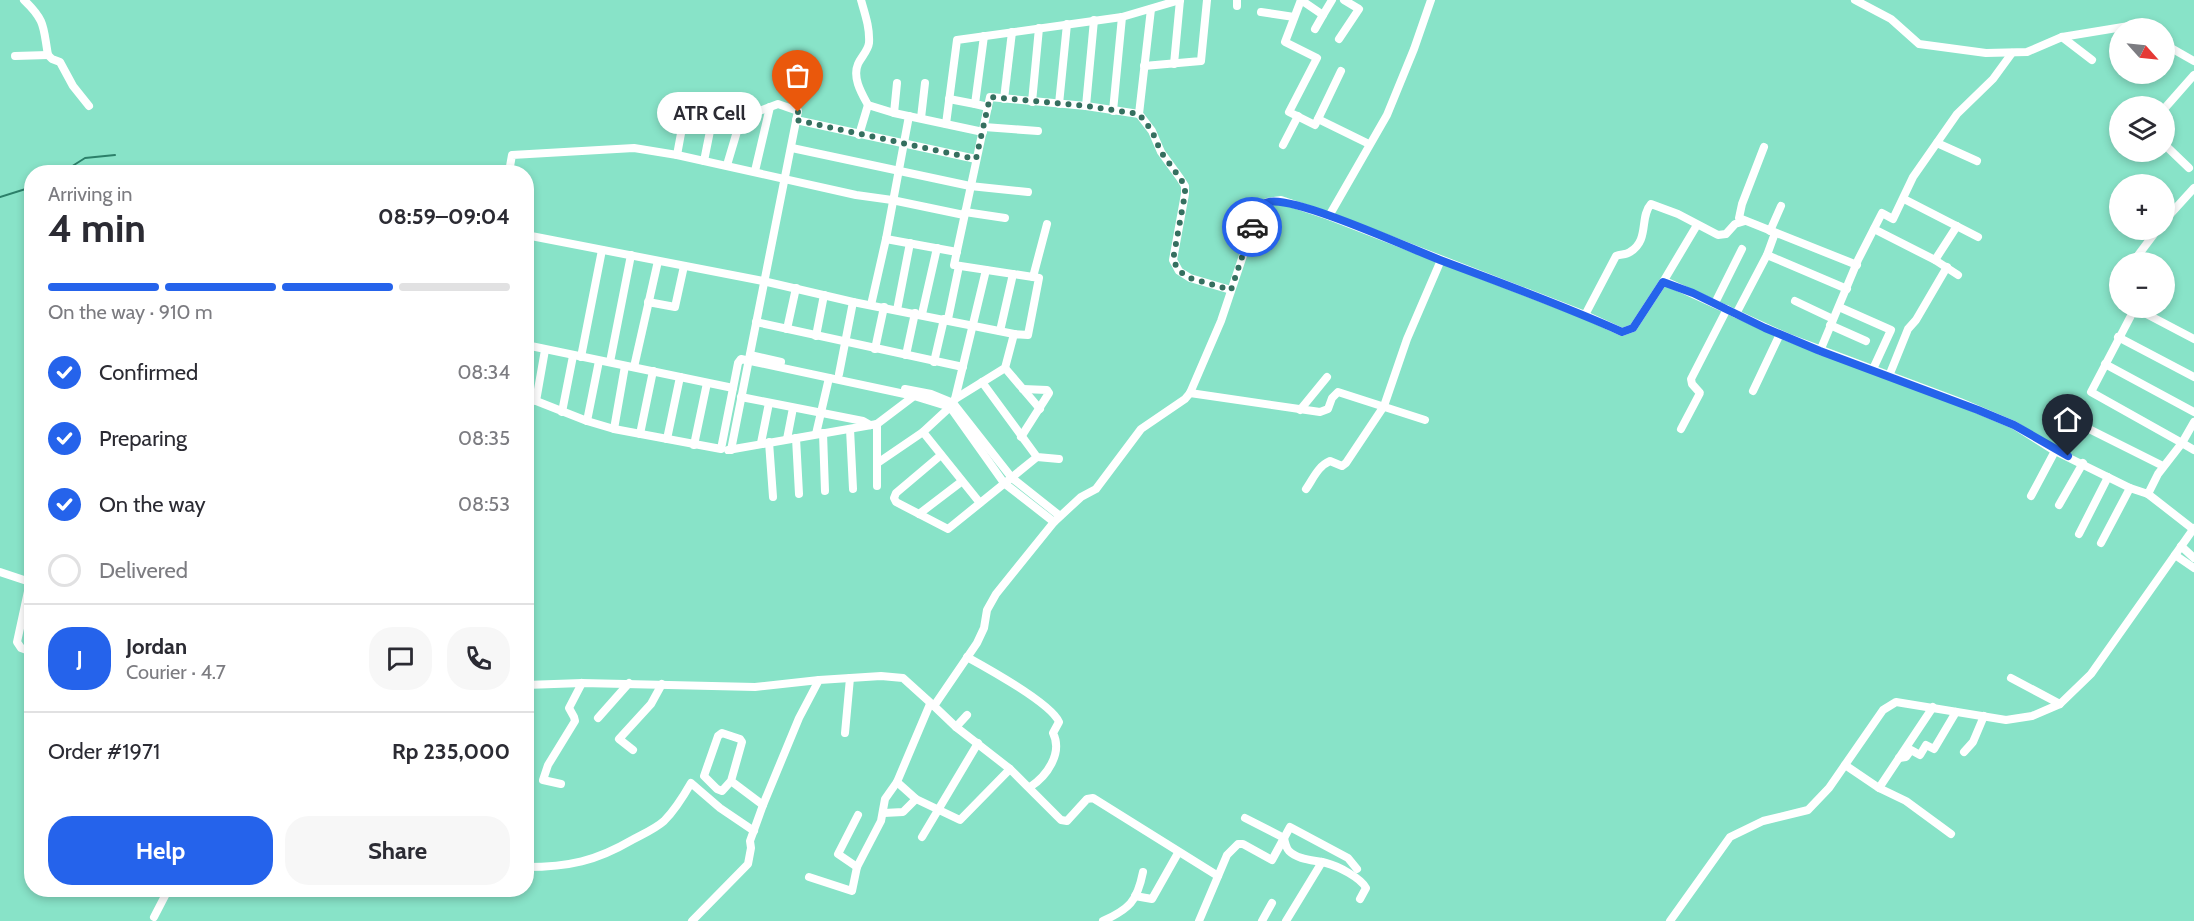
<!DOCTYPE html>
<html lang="en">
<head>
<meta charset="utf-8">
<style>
  :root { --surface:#fff; --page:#f7f7f7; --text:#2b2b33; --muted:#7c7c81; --line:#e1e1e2; --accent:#2563eb }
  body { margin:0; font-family:Cabin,sans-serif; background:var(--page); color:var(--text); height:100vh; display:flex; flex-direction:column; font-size:22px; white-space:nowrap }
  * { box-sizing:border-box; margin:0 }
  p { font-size:20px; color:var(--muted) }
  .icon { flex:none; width:33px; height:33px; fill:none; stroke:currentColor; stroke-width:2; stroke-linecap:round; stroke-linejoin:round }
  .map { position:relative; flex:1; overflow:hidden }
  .panel { position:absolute; left:24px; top:165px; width:510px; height:732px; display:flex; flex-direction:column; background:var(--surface); border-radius:24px; box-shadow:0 3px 9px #0003 }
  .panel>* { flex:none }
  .needle { width:39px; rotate:117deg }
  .fabs { position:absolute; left:2109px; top:18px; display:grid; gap:12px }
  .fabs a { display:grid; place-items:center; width:66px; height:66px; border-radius:50%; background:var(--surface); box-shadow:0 3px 9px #0003; font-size:30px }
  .pin { position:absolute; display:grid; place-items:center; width:51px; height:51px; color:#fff; margin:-62px -26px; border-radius:50% 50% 50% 0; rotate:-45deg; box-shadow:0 0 6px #0007 }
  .pin .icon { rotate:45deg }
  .courier { position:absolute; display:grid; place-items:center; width:60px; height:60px; margin:-30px; border:4px solid #2563eb; border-radius:50%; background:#fff; color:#222; box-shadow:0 2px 8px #0007 }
  .bubble { position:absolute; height:42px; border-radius:21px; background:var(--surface); box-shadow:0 3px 9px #0003; font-size:20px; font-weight:800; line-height:42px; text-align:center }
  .summary em { font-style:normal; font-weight:800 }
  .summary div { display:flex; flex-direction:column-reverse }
  .summary { display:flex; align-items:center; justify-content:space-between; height:102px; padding:0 24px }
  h1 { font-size:39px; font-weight:800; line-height:45px }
  .bar { display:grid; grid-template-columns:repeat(4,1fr); gap:9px 6px; align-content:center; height:72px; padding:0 24px }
  .bar i { height:8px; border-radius:4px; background:var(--line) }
  .bar .selected { background:var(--accent) }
  .bar p { grid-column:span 4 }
  .line { display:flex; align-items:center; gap:15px; padding:0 24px; border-top:2px solid var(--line) }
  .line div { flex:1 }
  .round { display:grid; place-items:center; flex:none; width:63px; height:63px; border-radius:24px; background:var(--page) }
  ol { padding:0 24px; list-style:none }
  li { display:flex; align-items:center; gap:18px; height:66px }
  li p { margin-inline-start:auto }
  li .icon { padding:6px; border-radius:50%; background:var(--accent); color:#fff; stroke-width:4 }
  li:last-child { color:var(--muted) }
  li i { width:33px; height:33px; border:3px solid var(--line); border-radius:50% }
  .cta { display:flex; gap:12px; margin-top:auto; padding:12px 24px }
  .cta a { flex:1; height:69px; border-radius:24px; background:var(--accent); color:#fff; font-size:24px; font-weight:800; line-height:69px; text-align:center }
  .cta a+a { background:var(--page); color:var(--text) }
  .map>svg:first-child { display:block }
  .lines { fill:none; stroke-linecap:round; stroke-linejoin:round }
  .stream { stroke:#2c806a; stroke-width:2 }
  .minor { stroke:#fff; stroke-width:8 }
  .done { stroke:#356f5f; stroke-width:6; stroke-dasharray:0 10.8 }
  .route { stroke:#2563eb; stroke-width:8 }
</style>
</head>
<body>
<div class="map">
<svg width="2194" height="921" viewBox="0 0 2194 921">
  <rect width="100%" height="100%" fill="#88e3c8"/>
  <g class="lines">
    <g class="stream">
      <path d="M63 172 85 158 115 155"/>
      <path d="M0 197 32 187"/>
    </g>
    <g class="minor">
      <path d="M24 0C46 21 43 27 48 55L52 59 60 62 73 86 89 106"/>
      <path d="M861 0C865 14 870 28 869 43 868 51 861 57 858 64 852 78 862 94 868 105L894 113 983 132"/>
      <path d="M1301 0 1285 42 1317 58 1289 112 1315 125 1318 119"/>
      <path d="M1301 0 1323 15 1332 0"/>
      <path d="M1855 0 1891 19 1919 44 1986 53 2027 52 2062 37 2129 26 2138 28"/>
      <path d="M1237 6V0"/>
      <path d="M1151 9 1139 114 1152 131 1161 152 1180 178 1185 186V194L1173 260 1179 271 1190 278 1231 290"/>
      <path d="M1261 12 1294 17"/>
      <path d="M1315 29 1323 15"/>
      <path d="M984 36 975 104 988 107"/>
      <path d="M2062 37 2092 60"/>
      <path d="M1339 39 1359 9 1344 0"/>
      <path d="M2164 44 2194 61"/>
      <path d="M15 56 48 55"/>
      <path d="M1174 64 1180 0"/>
      <path d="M1144 66 1201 61 1207 0"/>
      <path d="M1341 71 1318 119 1369 144"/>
      <path d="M949 99 975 104"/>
      <path d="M1004 99 1012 32"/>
      <path d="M1032 102 1039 28"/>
      <path d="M1059 104 1067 24"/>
      <path d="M1086 106 1094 20"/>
      <path d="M2164 109 2194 75"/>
      <path d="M1113 111 1122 17"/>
      <path d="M894 113 897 83"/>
      <path d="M921 118 925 83"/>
      <path d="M796 120 976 159"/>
      <path d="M946 124 957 40 1122 17 1180 0"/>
      <path d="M984 127 1038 131"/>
      <path d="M859 135 868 105"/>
      <path d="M1937 143 1977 161"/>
      <path d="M2164 144 2189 168"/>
      <path d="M1283 145 1298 116"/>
      <path d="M1764 147 1742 204 1739 218 1857 265"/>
      <path d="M792 148 970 186 1028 192"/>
      <path d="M677 155 682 128 687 123 741 118 778 104 798 111 731 450"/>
      <path d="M704 161 712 121"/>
      <path d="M727 165 741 118"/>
      <path d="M755 171 770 107"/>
      <path d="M509 172 512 155 634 148 677 155 856 195 892 200 964 215"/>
      <path d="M1904 199 1978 237"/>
      <path d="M965 212 1005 218"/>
      <path d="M1329 216 1387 115 1414 49 1431 0"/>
      <path d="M2164 221 2194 188"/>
      <path d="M1874 229 1935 260 1958 275"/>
      <path d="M1770 231 1781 206"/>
      <path d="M526 235 763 281 853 302 1014 334"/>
      <path d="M886 239 957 252"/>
      <path d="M1767 255 1847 289"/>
      <path d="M1935 260 1957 226"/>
      <path d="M2133 262 2157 230"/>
      <path d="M1033 277 954 265 990 97 1086 106 1139 114"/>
      <path d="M1663 282 1697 225"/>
      <path d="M1795 301 1833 319"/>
      <path d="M648 302 675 307 684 266"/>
      <path d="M1715 303 1742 249"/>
      <path d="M871 305 886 239 909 116"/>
      <path d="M1839 307 1891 330 1873 369"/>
      <path d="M897 310 910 243"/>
      <path d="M922 314 937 248"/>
      <path d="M1736 314 1767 255 1775 233"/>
      <path d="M1585 315 1616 256C1621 254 1626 255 1630 252 1650 240 1639 217 1651 204L1678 214 1718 235 1726 234 1735 224 1745 221"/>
      <path d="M948 319 959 266"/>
      <path d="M756 322 963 367"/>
      <path d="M1830 325 1866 341"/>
      <path d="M787 329 796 288"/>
      <path d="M1000 331 1013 274"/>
      <path d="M816 336 824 295"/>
      <path d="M2118 337 2194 377"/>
      <path d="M2194 339 2135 308 2091 392 2182 443 2194 422"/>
      <path d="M526 345 733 388"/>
      <path d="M875 349 884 307"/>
      <path d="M1820 351 1858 260 1882 213 1893 219 1913 177 1957 114 1993 79 2012 53"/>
      <path d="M750 355 781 362"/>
      <path d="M906 355 915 313"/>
      <path d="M581 357 602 250"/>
      <path d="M610 362 631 255"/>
      <path d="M934 362 944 319"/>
      <path d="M2105 364 2194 412"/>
      <path d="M634 367 658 261"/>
      <path d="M1005 368 1040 409"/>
      <path d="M839 374 853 302"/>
      <path d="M1889 376 1908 329 1916 320 1947 267"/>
      <path d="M982 382 1037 457 1059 459"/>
      <path d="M905 389 931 394 953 403 1012 478 1060 516"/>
      <path d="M1753 391 1780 334"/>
      <path d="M1190 393 1320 412 1328 409 1332 398 1338 392 1425 420"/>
      <path d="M526 397 587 421 614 429 721 449 738 363 741 359 914 396 950 407 955 399 1005 368 1014 334 1028 335 1039 278 1033 277 1047 224"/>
      <path d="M741 397 863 421 870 425"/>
      <path d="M955 399 986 270"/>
      <path d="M536 401 545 350"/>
      <path d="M1300 410 1327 377"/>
      <path d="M562 412 573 356"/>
      <path d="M587 421 599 361"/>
      <path d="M614 429 625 366"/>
      <path d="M850 429 853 489"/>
      <path d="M1681 429 1700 393 1692 384 1691 379 1727 309"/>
      <path d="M2089 429 2163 466"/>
      <path d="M923 432 980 503"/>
      <path d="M823 433 825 491"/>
      <path d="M640 434 653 371"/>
      <path d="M816 434 829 378"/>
      <path d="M1021 437 1049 393 1047 390 1023 389"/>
      <path d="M796 438 799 494"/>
      <path d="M667 439 680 377"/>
      <path d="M787 439 793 408"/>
      <path d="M769 442 773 497"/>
      <path d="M761 443 769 403"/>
      <path d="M694 445 707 383"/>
      <path d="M728 450 877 424 914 396"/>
      <path d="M941 455 896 493 894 498 896 502 948 529 1037 457"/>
      <path d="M879 462 923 432 950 407 1004 483 1054 522"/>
      <path d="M877 486V424"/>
      <path d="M1306 489C1313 479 1318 466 1330 461L1342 466 1346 463 1384 406 1407 339 1441 260"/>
      <path d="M2148 494 2193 529"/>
      <path d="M2031 496 2055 451"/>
      <path d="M2059 505 2083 463"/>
      <path d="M919 514 961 482"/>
      <path d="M2079 534 2108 477"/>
      <path d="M2101 543 2130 488"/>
      <path d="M2181 546 2194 558"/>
      <path d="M2175 555 2194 568"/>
      <path d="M0 572 30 582 17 642 21 648 32 652"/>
      <path d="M967 657C987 668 1051 703 1059 722L1053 733C1063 753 1047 776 1030 787"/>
      <path d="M2011 678 2060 704"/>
      <path d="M526 685 582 683 755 687 819 680"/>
      <path d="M930 704 897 782 916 799 960 820 1010 769"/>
      <path d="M934 706 956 727 1010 769 1061 820 1067 821 1087 799 1093 798 1218 876"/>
      <path d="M598 718 629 683"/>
      <path d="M956 727 967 715"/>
      <path d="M845 733 850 678"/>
      <path d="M633 750 619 739 651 704 662 684"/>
      <path d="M1964 752 1973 742 1984 716"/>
      <path d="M1899 758 1906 757 1911 750 1920 755 1926 745 1934 749 1956 712"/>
      <path d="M1845 765 1879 788 1933 707"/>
      <path d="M731 781 722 791 717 789 704 776 718 736 722 733 740 739 742 742 731 781 763 805"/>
      <path d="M561 784 543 780 548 765 575 721 574 717 569 708 582 683"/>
      <path d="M1879 788 1906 801 1951 834"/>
      <path d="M884 813 903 812 916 799"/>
      <path d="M1245 818 1284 838C1285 843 1286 848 1289 851 1298 860 1314 860 1326 863 1338 866 1361 878 1366 888L1360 899"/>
      <path d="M922 837 978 743"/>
      <path d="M526 867C569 867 596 861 632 840 643 834 655 829 664 821 675 810 683 797 691 783L720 808 754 831"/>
      <path d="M857 867 838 854 858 815"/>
      <path d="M809 877 852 891 857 867 881 821 885 799 897 782"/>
      <path d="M1135 896 1152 899 1178 853"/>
      <path d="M154 917 168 890"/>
      <path d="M692 921 748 864 751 848 750 841 763 805 799 718 819 680 881 676 903 678 934 706 977 643 984 628 987 610 996 594 1054 522 1081 497 1096 489 1141 429 1185 399 1190 393 1221 321 1259 208 1267 202 1281 200 1329 216 1585 315 1622 332 1633 328 1663 282 1669 283 1787 337 1960 402 2014 425 2055 451 2130 488 2148 494 2158 474 2182 443 2194 450"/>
      <path d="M1103 921C1129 909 1137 902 1143 872"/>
      <path d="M1199 921 1227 855 1238 844H1243L1272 860 1290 827 1348 858 1357 869"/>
      <path d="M1262 921 1272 903"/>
      <path d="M1286 921 1322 862"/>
      <path d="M1670 921 1730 837 1763 821 1808 810 1829 788 1883 710 1896 702 2006 720 2032 716 2060 704 2091 674 2194 528"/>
    </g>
  </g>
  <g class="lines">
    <path class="done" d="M798 112 796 120 976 159 990 97 1086 106 1139 114 1152 131 1161 152 1180 178 1185 186V194L1173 260 1179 271 1190 278 1231 290 1252 227"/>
    <path class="route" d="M1252 227C1256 217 1258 204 1269 202 1295 196 1409 248 1440 260 1501 283 1562 305 1622 332L1633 328 1663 282 1693 293 1765 328 1820 351 1978 410 2014 425 2068 456"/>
  </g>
</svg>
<div class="fabs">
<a><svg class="needle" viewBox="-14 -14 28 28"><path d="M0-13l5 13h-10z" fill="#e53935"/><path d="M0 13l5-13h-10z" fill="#7c7c81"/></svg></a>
<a><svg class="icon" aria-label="layers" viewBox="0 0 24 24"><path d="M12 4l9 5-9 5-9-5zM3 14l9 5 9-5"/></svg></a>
<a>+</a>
<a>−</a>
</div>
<div class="pin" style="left:798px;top:112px;background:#ea580c"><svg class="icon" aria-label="bag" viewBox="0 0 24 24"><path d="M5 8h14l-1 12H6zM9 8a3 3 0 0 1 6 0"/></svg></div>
<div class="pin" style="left:2068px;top:456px;background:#1f2937"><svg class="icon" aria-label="home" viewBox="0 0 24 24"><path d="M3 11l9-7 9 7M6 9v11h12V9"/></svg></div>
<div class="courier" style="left:1252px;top:227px"><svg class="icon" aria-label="car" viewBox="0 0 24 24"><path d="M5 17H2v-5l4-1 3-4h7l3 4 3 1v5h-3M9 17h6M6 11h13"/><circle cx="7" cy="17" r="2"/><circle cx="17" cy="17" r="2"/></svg></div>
<div class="bubble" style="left:657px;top:92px;width:105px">ATR Cell</div>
<section class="panel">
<div class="summary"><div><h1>4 min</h1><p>Arriving in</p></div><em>08:59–09:04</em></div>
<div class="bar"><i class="selected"></i><i class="selected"></i><i class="selected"></i><i></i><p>On the way · 910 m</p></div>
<ol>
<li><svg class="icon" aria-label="check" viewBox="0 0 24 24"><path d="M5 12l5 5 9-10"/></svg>Confirmed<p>08:34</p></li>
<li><svg class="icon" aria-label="check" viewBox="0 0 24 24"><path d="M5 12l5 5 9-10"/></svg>Preparing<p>08:35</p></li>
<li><svg class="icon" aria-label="check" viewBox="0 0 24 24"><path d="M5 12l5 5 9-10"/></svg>On the way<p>08:53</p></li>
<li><i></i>Delivered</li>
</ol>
<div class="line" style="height:108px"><b class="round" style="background:var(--accent);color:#fff">J</b><div><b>Jordan</b><p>Courier · 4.7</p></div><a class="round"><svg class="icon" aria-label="chat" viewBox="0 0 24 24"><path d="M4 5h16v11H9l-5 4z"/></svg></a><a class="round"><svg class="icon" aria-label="phone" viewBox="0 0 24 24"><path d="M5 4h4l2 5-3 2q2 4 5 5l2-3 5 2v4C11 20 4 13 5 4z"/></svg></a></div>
<div class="line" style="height:78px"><div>Order #1971</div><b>Rp 235,000</b></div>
<div class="cta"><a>Help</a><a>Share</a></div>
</section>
</div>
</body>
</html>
